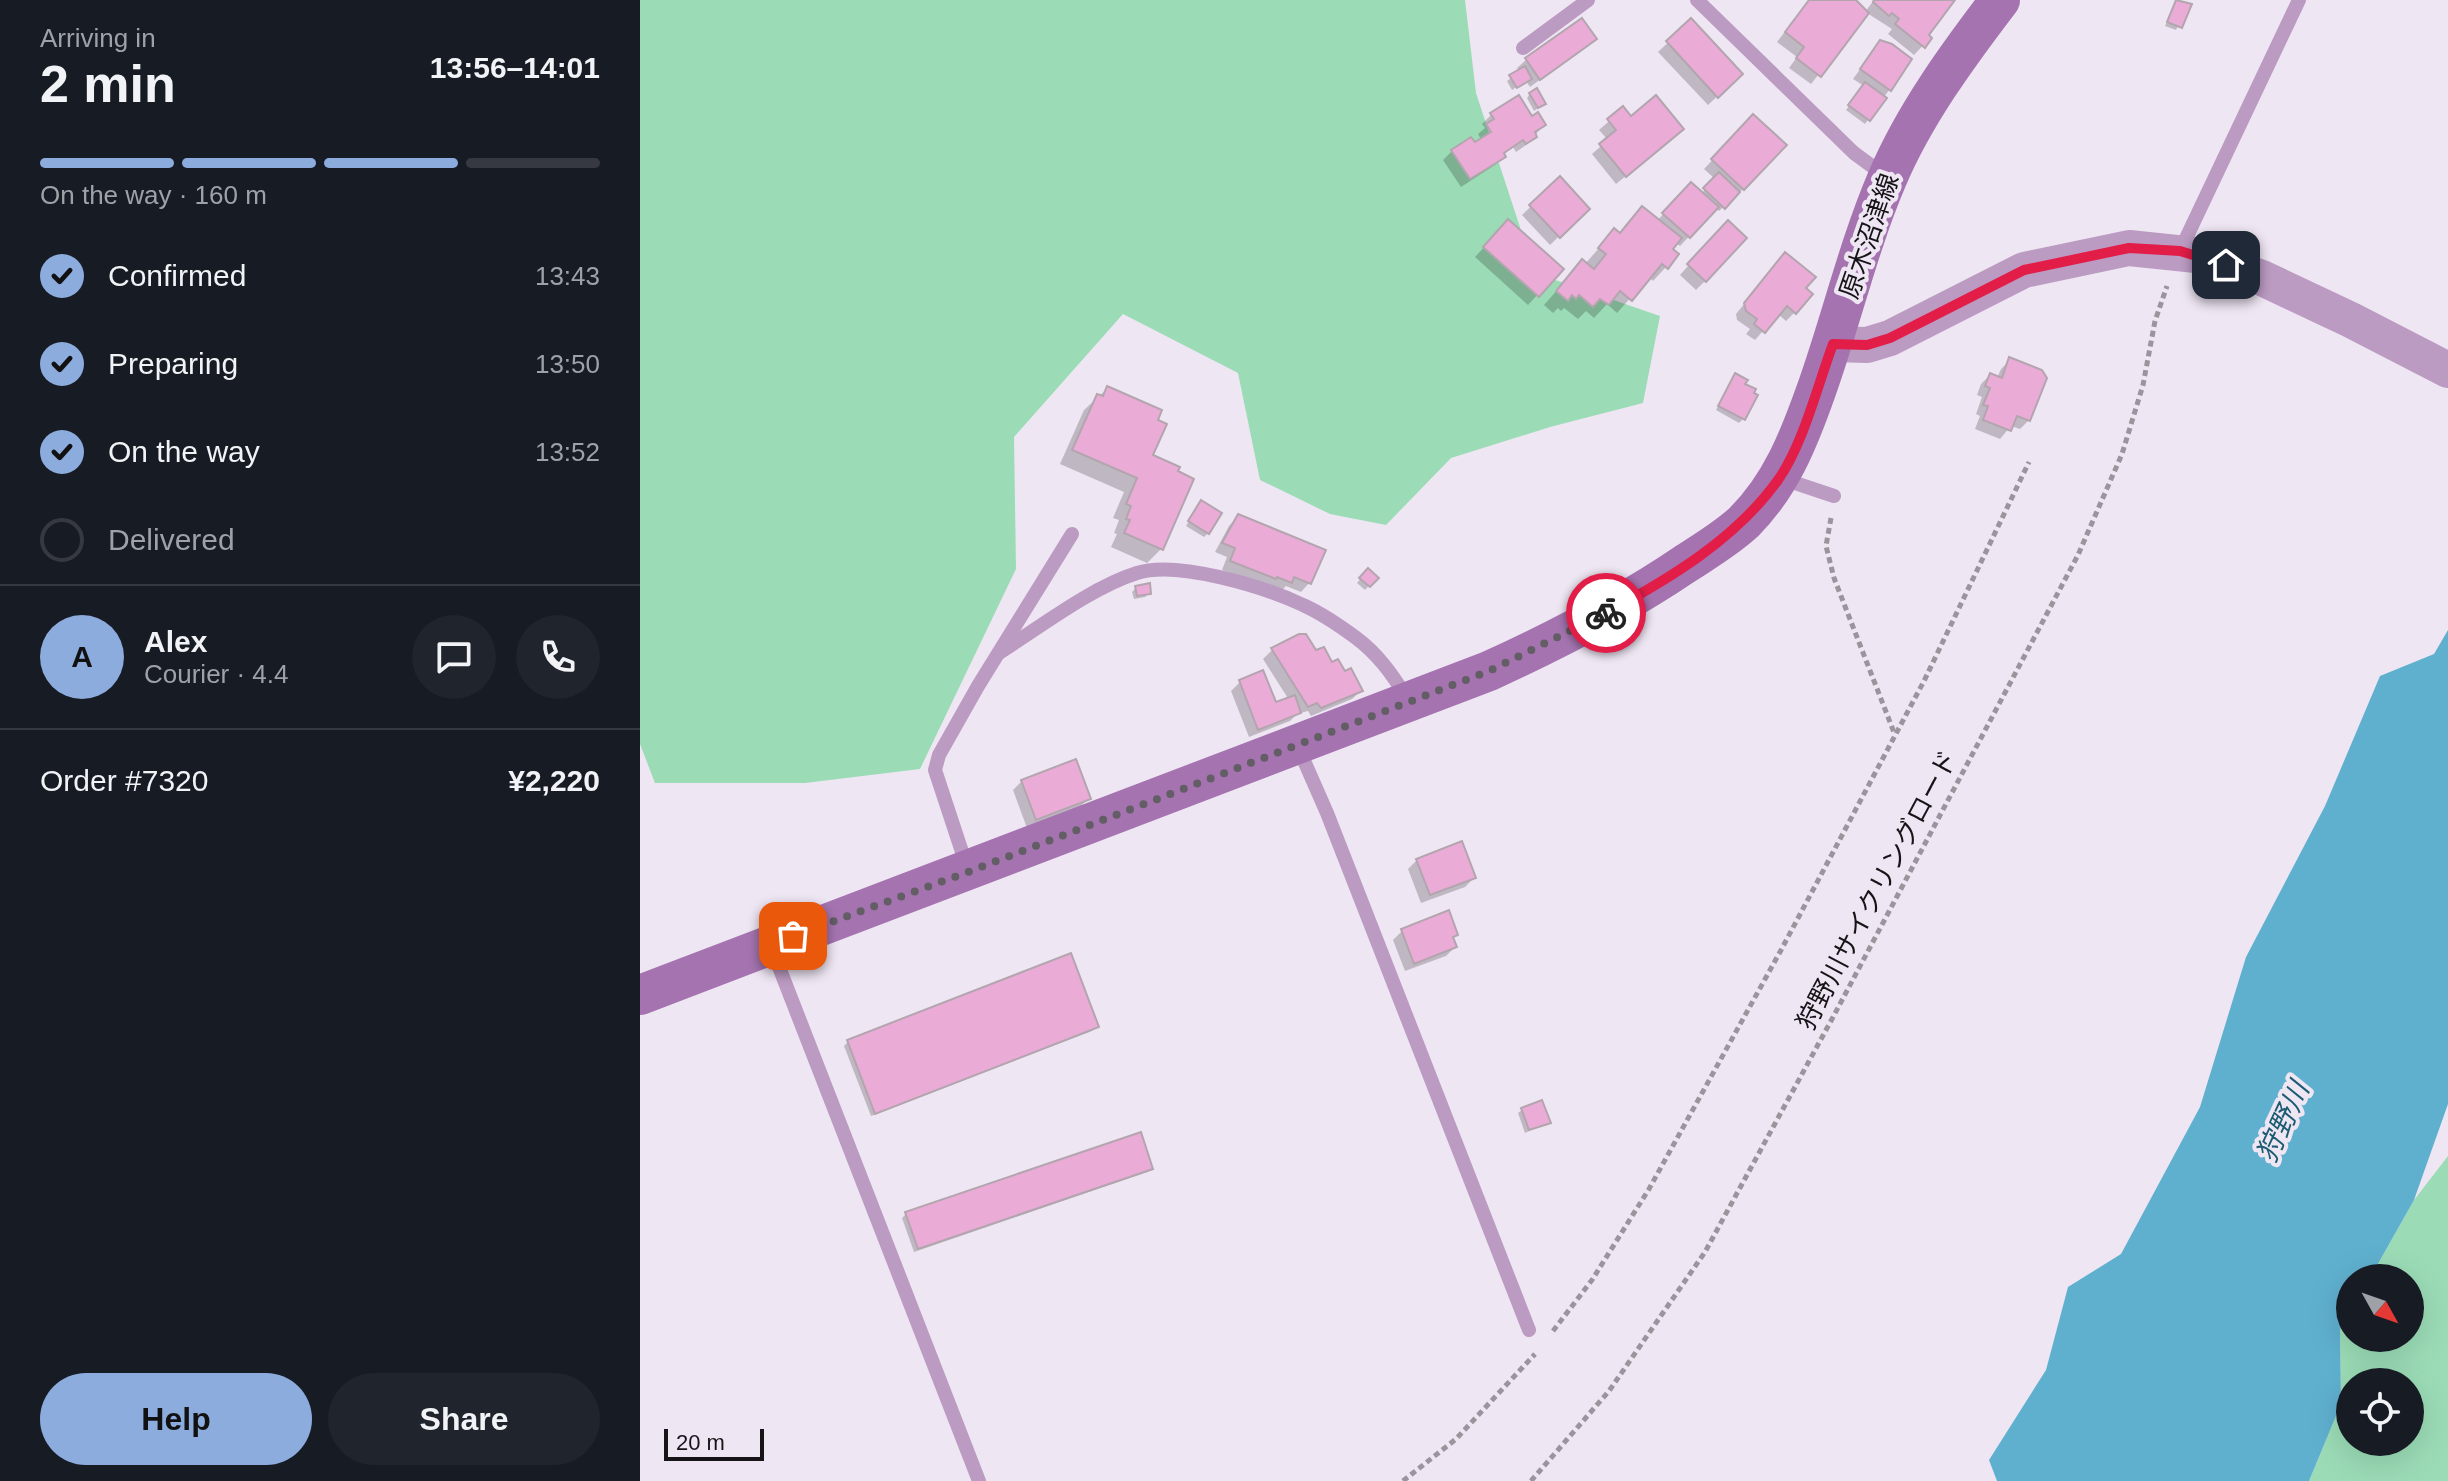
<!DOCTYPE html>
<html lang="en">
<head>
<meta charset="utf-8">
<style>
  :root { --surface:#171b24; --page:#20242c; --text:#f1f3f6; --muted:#9ea1a6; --line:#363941; --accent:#8dacde }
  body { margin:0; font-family:Arial,"Noto Sans JP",sans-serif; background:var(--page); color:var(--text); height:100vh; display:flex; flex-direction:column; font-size:30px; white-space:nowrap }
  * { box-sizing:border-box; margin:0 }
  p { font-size:26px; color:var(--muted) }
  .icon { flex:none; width:44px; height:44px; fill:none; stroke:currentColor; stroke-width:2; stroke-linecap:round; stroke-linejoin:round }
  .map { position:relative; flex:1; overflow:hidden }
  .sheet { display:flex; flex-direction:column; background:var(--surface); width:640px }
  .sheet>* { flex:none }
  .needle { width:52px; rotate:130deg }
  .tools { position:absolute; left:1696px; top:1264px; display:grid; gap:16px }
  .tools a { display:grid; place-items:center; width:88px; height:88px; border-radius:50%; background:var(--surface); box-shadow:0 8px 32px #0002; font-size:40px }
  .scale { position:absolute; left:24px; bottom:20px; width:100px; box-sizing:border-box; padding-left:8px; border:4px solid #171418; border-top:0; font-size:22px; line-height:28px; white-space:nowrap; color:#171418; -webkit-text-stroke:6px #efe6f3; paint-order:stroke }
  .pin { position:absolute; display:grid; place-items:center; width:68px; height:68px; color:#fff; margin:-34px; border-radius:16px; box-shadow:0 4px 12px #0006 }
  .courier { position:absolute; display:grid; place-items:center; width:80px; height:80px; margin:-40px; border:6px solid #e11d48; border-radius:50%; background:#fff; color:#222; box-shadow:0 2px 10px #0007 }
  .headline em { font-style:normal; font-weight:700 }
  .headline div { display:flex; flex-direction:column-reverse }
  .headline { display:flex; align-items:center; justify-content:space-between; height:136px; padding:0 40px }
  h1 { font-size:52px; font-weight:700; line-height:60px }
  .bar { display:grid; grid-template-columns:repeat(4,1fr); gap:12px 8px; align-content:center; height:96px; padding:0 40px }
  .bar i { height:10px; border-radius:6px; background:var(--line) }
  .bar .selected { background:var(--accent) }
  .bar p { grid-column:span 4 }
  .line { display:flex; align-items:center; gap:20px; padding:0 40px; border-top:2px solid var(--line) }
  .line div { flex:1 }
  .round { display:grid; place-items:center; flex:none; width:84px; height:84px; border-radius:42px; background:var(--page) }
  ol { padding:0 40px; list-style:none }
  li { display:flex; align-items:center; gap:24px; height:88px }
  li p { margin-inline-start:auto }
  li .icon { padding:8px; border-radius:50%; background:var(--accent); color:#111; stroke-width:4 }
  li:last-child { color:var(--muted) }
  li i { width:44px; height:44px; border:4px solid var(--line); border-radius:50% }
  .action { display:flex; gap:16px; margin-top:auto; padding:16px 40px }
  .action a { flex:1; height:92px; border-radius:48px; background:var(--accent); color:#111; font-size:32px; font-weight:700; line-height:92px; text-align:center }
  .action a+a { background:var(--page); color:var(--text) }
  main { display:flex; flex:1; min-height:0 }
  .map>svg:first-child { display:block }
  .green { fill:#9bdcb6; fill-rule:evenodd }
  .water { fill:#5fb0cf }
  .shadow { fill:#0003 }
  .building { fill:#eaacd7; stroke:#b3a5ae; stroke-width:2 }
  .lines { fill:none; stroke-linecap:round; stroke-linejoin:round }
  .path { stroke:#9b949d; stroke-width:5; stroke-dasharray:6 4; stroke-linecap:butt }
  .service { stroke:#bc9bc3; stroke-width:14 }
  .tertiary { stroke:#bc9bc3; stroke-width:36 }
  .secondary { stroke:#a574b0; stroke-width:40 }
  .done { stroke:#635e65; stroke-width:8; stroke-dasharray:0 14.4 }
  .route { stroke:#e11d48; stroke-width:10 }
  .labels { text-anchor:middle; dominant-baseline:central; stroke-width:8; stroke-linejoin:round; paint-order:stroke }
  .street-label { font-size:26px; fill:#171418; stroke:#efe6f3 }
  .water-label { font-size:28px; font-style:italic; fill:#1c5c73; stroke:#efe6f3 }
</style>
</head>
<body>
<main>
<section class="sheet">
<div class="headline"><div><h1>2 min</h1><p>Arriving in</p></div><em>13:56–14:01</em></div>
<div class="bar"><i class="selected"></i><i class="selected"></i><i class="selected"></i><i></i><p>On the way · 160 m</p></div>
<ol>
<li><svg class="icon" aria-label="check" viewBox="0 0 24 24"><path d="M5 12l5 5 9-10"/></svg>Confirmed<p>13:43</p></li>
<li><svg class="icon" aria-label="check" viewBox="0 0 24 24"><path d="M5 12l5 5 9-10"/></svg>Preparing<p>13:50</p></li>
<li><svg class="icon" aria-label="check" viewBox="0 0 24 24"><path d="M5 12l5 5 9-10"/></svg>On the way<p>13:52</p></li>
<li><i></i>Delivered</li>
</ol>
<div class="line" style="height:144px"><b class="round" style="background:var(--accent);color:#111">A</b><div><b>Alex</b><p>Courier · 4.4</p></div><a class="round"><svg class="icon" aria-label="chat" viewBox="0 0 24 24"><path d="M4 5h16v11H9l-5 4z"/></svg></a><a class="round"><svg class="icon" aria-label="phone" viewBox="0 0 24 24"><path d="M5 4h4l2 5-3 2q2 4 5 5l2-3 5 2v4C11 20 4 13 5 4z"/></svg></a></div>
<div class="line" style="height:104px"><div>Order #7320</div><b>¥2,220</b></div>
<div class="action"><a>Help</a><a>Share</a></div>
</section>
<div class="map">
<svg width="1808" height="1481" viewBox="0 0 1808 1481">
  <rect width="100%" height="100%" fill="#efe6f3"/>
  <g class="green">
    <path d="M0 0H825L836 93 895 273 1020 316 1003 403 910 427 811 458 746 525 690 514 620 480 598 373 483 314 374 437 376 569 280 769 165 783H15L0 744Z"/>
    <path d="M1808 1156V1481H1669L1701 1404 1700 1330 1710 1313V1338H1770V1278H1730L1774 1200ZM1710 1382H1770V1442H1710Z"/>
  </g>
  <path class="water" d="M1808 630V1104L1774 1200 1730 1278H1710V1313L1700 1330 1701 1404 1669 1481H1357L1349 1460 1406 1370 1428 1287 1481 1254 1560 1107 1606 957 1685 806 1740 676 1794 654Z"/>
  <g class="shadow">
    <path d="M1169 0H1212L1225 12 1234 0H1313L1286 35 1289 39 1274 55 1248 34 1252 29 1227 13 1171 84 1149 68 1157 57 1137 42Z"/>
    <path d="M1537 0 1549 5 1536 30 1525 26Z"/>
    <path d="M1051 21 1101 74 1068 105 1018 52Z"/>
    <path d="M955 39 890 87 886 81 872 90 867 81 880 72 877 68 886 60Z"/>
    <path d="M1240 42 1249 90 1225 124 1206 110 1224 86 1213 79Z"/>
    <path d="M890 94 904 104 894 111 887 98Z"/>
    <path d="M983 109 991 119 1032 138 976 184 952 154 968 140 959 130Z"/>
    <path d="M851 115 891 118 904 125 886 145 876 152 873 147 862 154 855 165 821 187 803 160 812 151 842 141 838 134 845 128 842 124Z"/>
    <path d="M1113 117 1103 189 1079 211 1076 208 1040 246 1036 243 1030 249 1026 267 1013 281 1009 277 977 313 967 304 954 318 946 311 938 319 924 308 921 311 918 308 913 313 904 305 942 262 945 264 974 231 978 235 1002 209 1017 221 1042 193 1061 194 1075 179 1064 169Z"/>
    <path d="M920 179 947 209 910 245 882 215Z"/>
    <path d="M859 231 921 269 888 305 835 257Z"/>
    <path d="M1079 231 1065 281 1056 290 1040 275Z"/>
    <path d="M1137 264 1164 288 1155 312 1146 321 1138 314 1115 340 1106 334 1110 329 1097 320 1096 314Z"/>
    <path d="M1370 360 1389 420 1380 429 1371 426 1360 439 1335 429 1340 416 1336 414 1342 397 1337 395 1341 384 1350 375 1357 378 1361 369Z"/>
    <path d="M1096 376 1102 384 1103 419 1099 423 1076 410Z"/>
    <path d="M468 388 510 456 521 549 507 563 471 547 477 534 474 533 479 520 473 518 484 492 420 464 444 410Z"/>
    <path d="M557 507 568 533 564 537 546 526Z"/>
    <path d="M598 516 670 582 661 592 646 586 641 591 582 570 587 557 575 552 589 526Z"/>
    <path d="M728 570 736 578 725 590 717 583Z"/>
    <path d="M496 588 509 593 505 597 494 599 492 592Z"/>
    <path d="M632 650 691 665 721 691 712 699 671 716 668 711 657 714 650 721 609 737 591 691 600 682 635 705 649 700 623 659Z"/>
    <path d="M382 781 448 799 439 808 387 828 373 790Z"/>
    <path d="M777 860 834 878 825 887 781 903 768 869Z"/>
    <path d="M762 931 816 934 811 939 815 947 806 956 765 971 753 940Z"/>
    <path d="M456 1027 452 1031 231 1116 204 1046 208 1042Z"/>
    <path d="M882 1110 908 1122 885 1133 878 1113Z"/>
    <path d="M511 1168 507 1172 274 1252 262 1218 266 1214Z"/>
  </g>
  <g class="building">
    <path d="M1169 0H1216L1229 13 1181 77 1156 58 1164 47 1145 32Z"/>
    <path d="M1234 0H1315L1289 35 1292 38 1285 48 1255 24 1259 19 1252 13 1249 16 1233 2Z"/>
    <path d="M1536 0 1552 4 1542 28 1527 22Z"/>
    <path d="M942 18 957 39 900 80 885 58Z"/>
    <path d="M1051 18 1103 74 1078 98 1026 41Z"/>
    <path d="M1240 40 1252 44 1272 59 1251 91 1220 69Z"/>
    <path d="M885 66 892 79 877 88 869 75Z"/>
    <path d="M1225 82 1247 98 1230 121 1208 105Z"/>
    <path d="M897 88 906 104 898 108 889 93Z"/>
    <path d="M879 95 892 116 898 112 906 125 895 132 897 137 886 144 883 140 864 153 866 157 830 179 811 150 831 137 835 142 851 132 846 124 854 119 850 113Z"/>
    <path d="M1016 95 1044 129 986 177 959 144 976 130 967 119 983 106 991 116Z"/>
    <path d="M1113 114 1147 145 1104 190 1071 159Z"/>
    <path d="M1079 172 1100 192 1085 209 1063 188Z"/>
    <path d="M920 176 950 209 920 238 889 205Z"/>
    <path d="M1051 182 1079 207 1050 238 1022 213Z"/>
    <path d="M1002 206 1042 238 1033 249 1039 254 1028 269 1022 264 992 301 980 291 969 305 960 299 953 307 939 295 936 299 932 295 928 301 916 291 942 259 954 269 966 254 958 248 974 228 980 233Z"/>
    <path d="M868 219 924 269 899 297 843 247Z"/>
    <path d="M1088 220 1107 238 1066 282 1047 264Z"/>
    <path d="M1145 252 1176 277 1166 288 1173 294 1156 314 1147 306 1125 333 1114 324 1117 319 1106 311 1104 303Z"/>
    <path d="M1369 357 1402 370 1407 378 1390 421 1377 416 1371 431 1343 420 1348 406 1343 405 1350 388 1345 386 1350 373 1362 378Z"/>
    <path d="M1095 373 1108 380 1105 384 1116 389 1114 393 1118 395 1105 420 1078 406Z"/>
    <path d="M467 386 522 410 518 420 527 424 513 455 540 467 538 471 554 479 523 550 484 533 490 520 486 519 491 506 486 504 497 478 432 450 457 394 463 396Z"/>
    <path d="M561 500 582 513 569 534 548 521Z"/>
    <path d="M598 514 686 550 671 584 654 577 652 583 637 577 636 579 590 561 595 548 582 543Z"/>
    <path d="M728 568 739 578 730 587 719 578Z"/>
    <path d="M510 583 511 594 497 596 495 586Z"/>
    <path d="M659 634H666L676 650 684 647 692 662 698 659 705 671 711 668 723 691 681 708 677 703 668 707 631 648Z"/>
    <path d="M623 670 636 702 655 695 661 713 618 730 599 680Z"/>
    <path d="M436 759 451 799 396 820 381 780Z"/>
    <path d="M822 841 836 878 790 895 776 859Z"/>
    <path d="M809 910 818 935 813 937 817 947 774 964 761 929Z"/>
    <path d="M431 953 459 1027 235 1114 207 1040Z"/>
    <path d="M902 1100 911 1123 889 1130 881 1108Z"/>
    <path d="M501 1132 513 1169 278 1249 265 1212Z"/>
  </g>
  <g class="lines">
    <g class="path">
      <path d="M1191 518 1186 546 1194 578 1255 735"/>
      <path d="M913 1331 952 1280 1009 1189 1140 952 1284 681 1389 462"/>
      <path d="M763 1481 816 1439 895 1354"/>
      <path d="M891 1481 969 1391 1065 1252 1192 1019 1438 555 1482 454 1503 385 1515 321 1527 286"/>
    </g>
    <g class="service">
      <path d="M1057 0 1214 153 1244 175"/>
      <path d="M883 48 948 0"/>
      <path d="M1540 251 1659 0"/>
      <path d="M1140 478 1194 496"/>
      <path d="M359 653C400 627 452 587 497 573 537 560 625 587 663 605 681 613 700 626 715 637 738 654 752 674 767 698"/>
      <path d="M658 747 687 813 889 1330"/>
      <path d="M327 867 295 770 299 755 338 686 432 534"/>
      <path d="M132 949 339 1481"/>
    </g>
    <path class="tertiary" d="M1193 344 1227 345 1250 338 1384 270 1489 248 1556 255 1622 278 1711 320 1808 370"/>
    <path class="secondary" d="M0 995 849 671C917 640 983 606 1045 564 1065 551 1087 538 1104 522 1141 485 1159 439 1176 391 1201 321 1218 247 1247 179 1274 115 1318 55 1360 0"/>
  </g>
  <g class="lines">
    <path class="done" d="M153 936 328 872 849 671 966 613"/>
    <path class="route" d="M966 613C1029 579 1096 539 1138 480 1163 445 1178 384 1193 344L1227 345 1250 338 1384 270 1489 248 1540 251 1586 265"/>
  </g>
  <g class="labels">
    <g class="street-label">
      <text transform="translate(1229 236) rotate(-71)">原木沼津線</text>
      <text transform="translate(1237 890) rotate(-62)">狩野川サイクリングロード</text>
    </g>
    <g class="water-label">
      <text transform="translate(1643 1122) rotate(-65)">狩野川</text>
    </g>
  </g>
</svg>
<div class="tools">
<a><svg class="needle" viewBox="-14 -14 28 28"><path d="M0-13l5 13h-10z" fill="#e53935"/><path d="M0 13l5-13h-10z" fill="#9ea1a6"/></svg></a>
<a><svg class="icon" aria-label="locate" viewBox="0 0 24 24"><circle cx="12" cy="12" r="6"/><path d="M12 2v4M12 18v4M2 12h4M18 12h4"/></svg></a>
</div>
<div class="scale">20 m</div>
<div class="pin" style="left:153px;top:936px;background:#ea580c"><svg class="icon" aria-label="bag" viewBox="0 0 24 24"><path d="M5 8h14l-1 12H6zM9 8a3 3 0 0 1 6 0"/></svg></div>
<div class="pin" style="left:1586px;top:265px;background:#1f2937"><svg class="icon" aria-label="home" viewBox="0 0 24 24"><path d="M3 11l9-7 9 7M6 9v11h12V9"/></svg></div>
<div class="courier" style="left:966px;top:613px"><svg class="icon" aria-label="bike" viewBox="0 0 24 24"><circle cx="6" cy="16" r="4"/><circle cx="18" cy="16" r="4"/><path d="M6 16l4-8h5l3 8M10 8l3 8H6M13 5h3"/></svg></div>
</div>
</main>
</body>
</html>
